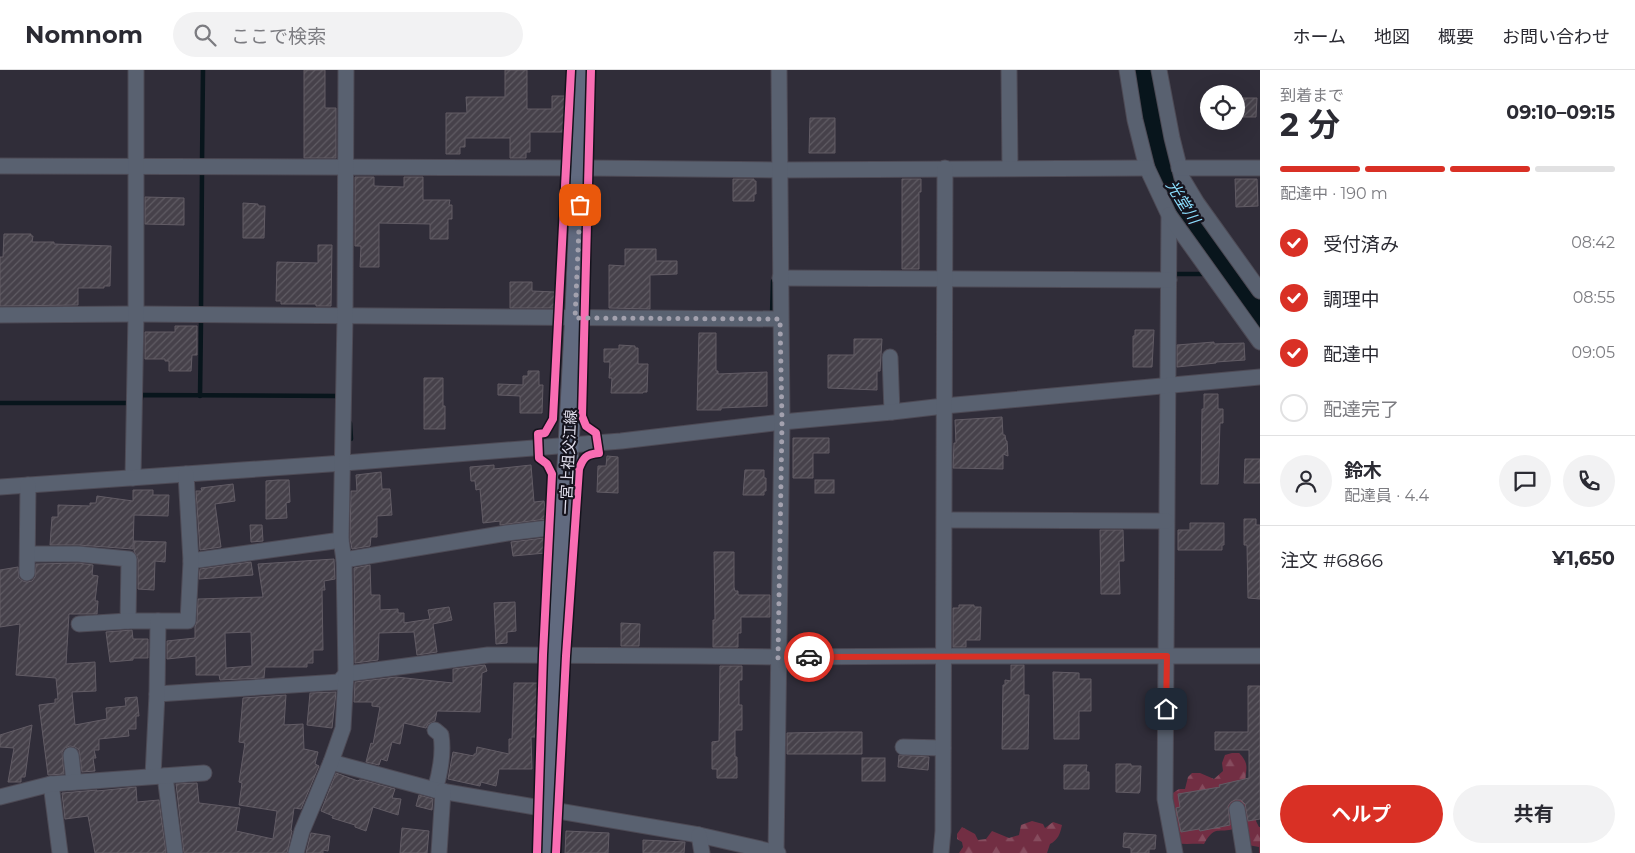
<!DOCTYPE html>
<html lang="ja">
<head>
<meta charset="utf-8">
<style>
  :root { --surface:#fff; --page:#f2f2f3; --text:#2b2b33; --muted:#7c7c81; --line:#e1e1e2; --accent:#d93025 }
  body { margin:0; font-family:Montserrat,"Noto Sans JP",sans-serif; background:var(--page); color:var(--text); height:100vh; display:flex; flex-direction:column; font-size:19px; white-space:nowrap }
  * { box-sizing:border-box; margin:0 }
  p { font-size:16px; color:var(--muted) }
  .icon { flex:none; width:28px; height:28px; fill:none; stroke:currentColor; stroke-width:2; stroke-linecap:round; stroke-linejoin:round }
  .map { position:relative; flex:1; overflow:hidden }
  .details { display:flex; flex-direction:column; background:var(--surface); width:375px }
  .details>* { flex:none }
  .fabs { position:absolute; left:1200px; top:15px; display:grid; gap:10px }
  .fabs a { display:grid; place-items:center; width:45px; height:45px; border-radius:50%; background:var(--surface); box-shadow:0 5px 20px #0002; font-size:25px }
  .pin { position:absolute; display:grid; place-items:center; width:42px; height:42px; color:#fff; margin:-21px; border-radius:10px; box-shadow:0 2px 8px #0006 }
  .courier { position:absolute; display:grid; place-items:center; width:50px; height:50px; margin:-25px; border:4px solid #d93025; border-radius:50%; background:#fff; color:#222; box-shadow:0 1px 6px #0007 }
  .summary em { font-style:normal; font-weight:700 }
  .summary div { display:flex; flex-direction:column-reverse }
  .summary { display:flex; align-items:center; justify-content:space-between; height:85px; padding:0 20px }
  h1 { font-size:32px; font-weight:700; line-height:38px }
  .bar { display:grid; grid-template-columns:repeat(4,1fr); gap:8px 5px; align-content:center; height:60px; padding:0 20px }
  .bar i { height:6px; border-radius:4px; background:var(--line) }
  .bar .on { background:var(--accent) }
  .bar p { grid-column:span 4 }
  .line { display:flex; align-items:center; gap:12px; padding:0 20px; border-top:1px solid var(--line) }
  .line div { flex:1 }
  .round { display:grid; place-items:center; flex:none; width:52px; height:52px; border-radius:26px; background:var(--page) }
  ol { padding:0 20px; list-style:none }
  li { display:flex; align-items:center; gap:15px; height:55px }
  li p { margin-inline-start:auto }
  li .icon { padding:5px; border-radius:50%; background:var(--accent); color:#fff; stroke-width:4 }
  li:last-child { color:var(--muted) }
  li i { width:28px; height:28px; border:2px solid var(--line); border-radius:50% }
  .action { display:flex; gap:10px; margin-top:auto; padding:10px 20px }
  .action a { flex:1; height:58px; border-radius:30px; background:var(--accent); color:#fff; font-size:20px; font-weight:700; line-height:58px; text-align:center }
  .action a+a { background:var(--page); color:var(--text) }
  header { display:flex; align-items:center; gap:30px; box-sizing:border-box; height:70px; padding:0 25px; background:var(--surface); border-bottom:1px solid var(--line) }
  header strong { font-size:24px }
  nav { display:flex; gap:28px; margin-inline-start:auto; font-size:18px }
  .search { width:350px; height:45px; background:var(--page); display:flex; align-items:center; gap:12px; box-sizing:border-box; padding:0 18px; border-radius:28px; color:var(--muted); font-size:19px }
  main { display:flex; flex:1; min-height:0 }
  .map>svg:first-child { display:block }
  .forest { fill:url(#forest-firs) }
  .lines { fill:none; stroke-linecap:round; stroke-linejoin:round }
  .stream { stroke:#08151c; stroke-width:4.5 }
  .river { stroke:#08151c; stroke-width:26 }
  .building { fill:url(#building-hatch); stroke:#625c65; fill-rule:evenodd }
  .minor-casing { stroke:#4d4a55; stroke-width:17 }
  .major-casing { stroke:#4d4a55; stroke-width:22 }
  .minor { stroke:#596170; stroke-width:15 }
  .major { stroke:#616a7f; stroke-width:20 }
  .cycleway-casing { stroke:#15131d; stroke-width:11 }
  .cycleway { stroke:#f96db3; stroke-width:8 }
  .done { stroke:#a3a1ae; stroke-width:5; stroke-dasharray:0 9 }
  .route { stroke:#d93025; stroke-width:6 }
  .labels { text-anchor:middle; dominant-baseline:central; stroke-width:4.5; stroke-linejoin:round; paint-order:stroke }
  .street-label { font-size:15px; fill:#e1dfed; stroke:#15131d }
  .water-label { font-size:16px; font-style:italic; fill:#8addfd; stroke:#15131d }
</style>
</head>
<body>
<header>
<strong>Nomnom</strong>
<div class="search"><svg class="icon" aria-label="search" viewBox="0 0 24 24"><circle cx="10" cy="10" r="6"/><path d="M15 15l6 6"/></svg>ここで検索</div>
<nav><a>ホーム</a><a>地図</a><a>概要</a><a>お問い合わせ</a></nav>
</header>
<main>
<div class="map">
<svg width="1260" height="783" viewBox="0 0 1260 783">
  <defs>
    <pattern id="forest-firs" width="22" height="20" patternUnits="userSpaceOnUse" patternTransform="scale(1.25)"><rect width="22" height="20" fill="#722e43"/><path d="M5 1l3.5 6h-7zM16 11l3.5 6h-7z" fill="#864c5e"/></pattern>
    <pattern id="building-hatch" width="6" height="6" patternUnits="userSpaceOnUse" patternTransform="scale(1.25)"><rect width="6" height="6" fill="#46414a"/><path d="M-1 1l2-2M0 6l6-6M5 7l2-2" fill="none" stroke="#605c64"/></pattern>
  </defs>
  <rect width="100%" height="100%" fill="#302d39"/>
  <g class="forest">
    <path d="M1232 683H1239C1253 697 1242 702 1247 716 1250 725 1255 733 1259 741L1256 751 1259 757H1260V783H1259V777L1248 775 1237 757C1221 766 1216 752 1204 774 1195 773 1186 775 1177 773L1171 732 1173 723 1179 719H1185L1188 707 1192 703H1200L1214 709 1223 701 1222 693 1225 685Z"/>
    <path d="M1032 751 1043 754 1045 758 1053 752 1062 755C1060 764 1058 770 1050 774L1047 783H959L963 777 962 772 957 769V764L962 757 975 764 978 770 986 769 992 761 1009 768 1019 765 1021 755Z"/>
  </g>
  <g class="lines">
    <g class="stream">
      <path d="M202 93 203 0"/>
      <path d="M1176 204H1207"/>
      <path d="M1216 204 1229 203"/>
      <path d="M201 241 202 103"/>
      <path d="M772 244 773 211"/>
      <path d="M200 326 201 252"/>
      <path d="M141 329V325L338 326"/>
      <path d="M0 333H129"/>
      <path d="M350 353 351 369"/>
    </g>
    <path class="river" d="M1144 0 1150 39 1160 84 1170 114 1206 171 1260 248"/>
  </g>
  <g class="building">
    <path d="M304 0H325V38H336V88H304Z"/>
    <path d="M505 0H527V39H552V26H565V40H564V62H530V82H526V88H510V68H465V77H460V84H446V43H467L466 27H505Z"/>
    <path d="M1236 28H1257L1256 47H1236Z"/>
    <path d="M810 48H835V83H809Z"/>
    <path d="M355 107H374V116L404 117V107H423V130H450L449 135H452V149H448V169H430V154L379 153V197H360L361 176H355Z"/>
    <path d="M733 109H754V111H756V124H754V131H733Z"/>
    <path d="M902 109H921V122H919V199H902Z"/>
    <path d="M1235 109H1257L1258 136 1236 137Z"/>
    <path d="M145 127 184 128V155L145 154Z"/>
    <path d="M243 133 258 134V136H265L264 168H243Z"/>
    <path d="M4 164H31V166H33L32 172H54V174L111 176 110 216H104V218H78V235L0 236V187H3Z"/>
    <path d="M318 175H332L331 236H316V234H281V231H276L277 192 318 193Z"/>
    <path d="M625 179H656V191H677V204L650 205V239L609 238V195L625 196Z"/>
    <path d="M510 212H532V221L555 222V238H510Z"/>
    <path d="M175 256H197V285H192L191 301H169V291H165V289H145V262H175Z"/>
    <path d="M1135 260H1154L1152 297H1133V266H1135Z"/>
    <path d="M699 263H716V301H718V304L767 302V336L721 338V340H697Z"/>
    <path d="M854 269H882L880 301H877V320L828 318V285H854Z"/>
    <path d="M1214 272V274L1244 273 1245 290 1216 292V293L1177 297V275Z"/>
    <path d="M619 275 635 276V278H638V294H648L647 322H643V323H611L612 308H609L610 292H604V279H619Z"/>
    <path d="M528 301H539V315H543L542 343H520V326L498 325V314L523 315V306H528Z"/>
    <path d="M424 308H443V336H445V359H424Z"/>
    <path d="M1204 324H1218V339H1223V353H1220L1218 414H1201L1202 339H1204Z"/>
    <path d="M1002 347 1003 365H1005L1006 371H1007L1008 386 1003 384V399L953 398 954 373H956L955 350Z"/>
    <path d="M793 368H829V383H813V408H793Z"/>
    <path d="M607 386 618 387V423L597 422 598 396H606Z"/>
    <path d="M1245 389H1260V413H1244Z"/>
    <path d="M494 395V399L531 395 534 432 544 431 546 449 500 455V451L483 453 480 419 476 420 475 411H471L470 397Z"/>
    <path d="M745 400H764V408H766V421H764V425H743Z"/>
    <path d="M381 402 382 419H390L392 445 377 446V467H371L370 476 352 479 350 469 351 421H357L356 405Z"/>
    <path d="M278 410H289L290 432 286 433 287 448 266 449V411Z"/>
    <rect x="815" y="410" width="19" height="13"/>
    <path d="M233 414 235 431 215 434 221 477 200 480 196 421H202L201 418Z"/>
    <path d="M133 420H153V425H169L168 446 134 445 133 479 78 475H50L52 447H58V435L90 436V433H96L97 426 133 431Z"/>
    <path d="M1244 449H1256V455H1260V529L1248 528 1247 475H1244Z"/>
    <path d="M1190 453H1224V475H1222V480H1178V460H1190Z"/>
    <path d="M250 455H262L263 471 251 472Z"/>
    <path d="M1100 460H1123L1124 491H1119L1120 524H1101Z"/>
    <path d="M544 468 545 483 513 486 511 472Z"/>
    <path d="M134 471 166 472 165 492 155 491 154 520 138 519V489L134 481Z"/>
    <path d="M714 482H734V517L735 521H738V525H770V547H741V563H738V577H713V550H715Z"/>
    <path d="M334 489 335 509 324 511 325 520H322L323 580H313V593H307V597H265L264 608 220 610 219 605H196V586L167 589V571L195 568V557L197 551 198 529 263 527 258 494ZM251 562 252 596 226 598 225 563Z"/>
    <path d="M251 492 253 505 199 509 200 499Z"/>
    <path d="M78 493 93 495 92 505 98 506 95 531H98L97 544H69L66 594 95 592 96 621 72 622 75 655 107 649 106 638 126 636 125 628 137 627 139 646H136V659H128L129 666 99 669V680H94L96 688H93L95 701 82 702 79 680 75 677 70 676 65 678 62 682 64 704 48 705 39 635 55 633V629H58L56 608 16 605 20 554 0 557V500L18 497 19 508 23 511 27 512 32 511 35 507 36 494Z"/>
    <path d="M370 495 371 525H380V540L398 539V543H404V553L430 549 428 540 449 537 452 550 433 554 437 582 417 585 414 562 379 563 378 590 355 593 354 498Z"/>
    <path d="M515 532 516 561 507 562V573L496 574 494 533Z"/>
    <path d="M959 535H974V537H981L980 570H966V577H953V538H959Z"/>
    <path d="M621 553 640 554 639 576H621Z"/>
    <path d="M132 560 133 569H148V588H133V590L110 592 106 562Z"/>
    <path d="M485 595 487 601 482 603 480 642 438 641H437L435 651 428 654 426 658 404 653 400 674 392 672 387 691 381 689 379 695 366 692 371 673 373 674 380 637 372 636V632H354L355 612 396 607 453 613V599Z"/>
    <path d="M1011 595H1024V625H1029L1028 679H1002L1003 615H1005V610L1011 611Z"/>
    <path d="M720 596H742V610H739V635H742V660H735V687H737V708H717V699H712V672L719 671Z"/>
    <path d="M1053 602 1079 603V609H1091V641H1079V669H1054Z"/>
    <path d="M514 613H538L537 667H531L532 699H499L496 716 481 712 480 716 448 709 453 682 474 686V684H476L477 677 509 684V669H512Z"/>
    <path d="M1248 616H1260V749L1248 751 1245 734 1241 730H1235L1231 732 1228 736 1230 755 1200 761 1199 759 1181 762 1176 738 1180 737 1178 724 1220 717 1219 715 1249 708V680H1215V662H1248Z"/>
    <path d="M336 622 332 658 307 655 310 623Z"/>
    <path d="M286 625 284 655 303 654 304 679 318 682 315 694 319 696 301 739 294 738 291 760 292 761 287 783H184L176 714 197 713 199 733 240 738 236 761 273 769 277 741 239 735 242 713 239 712 245 673 239 672 243 628Z"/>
    <path d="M32 655 25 707H21V712H8L14 678 0 677V665Z"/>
    <path d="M835 662H862V684H787V663Z"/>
    <path d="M899 685 929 687 928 700 898 697Z"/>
    <rect x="862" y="688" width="23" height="23"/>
    <path d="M1116 694H1131V696H1141L1140 721 1139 723 1116 722Z"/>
    <path d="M1064 695H1087L1086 702H1089V719H1064Z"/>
    <path d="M336 703 358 711 359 710H362L395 719 392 728 401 729 398 745 373 737 366 761 355 757V755L332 748 333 746 321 741Z"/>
    <path d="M136 717 137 732 159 730 166 783H95L88 746 65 749 62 723 97 720V721Z"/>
    <path d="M419 725 433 729 432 740 416 736Z"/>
    <path d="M402 758 429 761 427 783H400Z"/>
    <path d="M566 761 609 763 608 783H565Z"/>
    <path d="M311 763 330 766 328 781 323 780V783H306Z"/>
    <path d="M1124 763 1156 765 1155 779H1149V783H1131V778L1123 777Z"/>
    <path d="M643 770 685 772 684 783H643Z"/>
  </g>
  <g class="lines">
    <defs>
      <g id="minor">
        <path d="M1009 0 1010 98"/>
        <path d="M1127 0 1135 50 1147 98 1169 145 1165 729 1175 783"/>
        <path d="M1159 0 1172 68 1182 108 1197 133 1260 221"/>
        <path d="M0 96 588 98 779 100 1147 98"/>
        <path d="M1179 98H1260"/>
        <path d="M1169 145 1260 272"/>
        <path d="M780 208 1169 210"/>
        <path d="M0 245 136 244 780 249"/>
        <path d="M890 287 892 342"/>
        <path d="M133 408 136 244V0"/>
        <path d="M0 417 344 393 621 371 782 352 892 342 944 336 1260 307"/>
        <path d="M945 450 1166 451"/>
        <path d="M28 484H78L129 489 128 551"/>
        <path d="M344 490 507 463 565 456"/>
        <path d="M191 491 341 470"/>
        <path d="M27 503 28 415"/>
        <path d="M79 554 128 551H158"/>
        <path d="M157 624 339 612 346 604 488 585 695 586 778 587 944 586H1260"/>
        <path d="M435 660 441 665C444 683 440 703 435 720"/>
        <path d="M903 677 943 678"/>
        <path d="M71 685 74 712"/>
        <path d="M331 692 435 720 699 765 778 783"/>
        <path d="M153 706 157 624 158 551H188L191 491 186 404"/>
        <path d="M165 706 175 783"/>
        <path d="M51 714 60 783"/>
        <path d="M0 727 51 714 204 703"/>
        <path d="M1237 739 1244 783"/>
        <path d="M699 765 702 783"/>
        <path d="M296 783 302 761 331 692 343 658 346 604 344 490 341 470 345 246 346 0"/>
        <path d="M439 783 443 721"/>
        <path d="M776 783 782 352 779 0"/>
        <path d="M941 783 943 761 945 98"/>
      </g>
      <path id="major" d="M548 783 576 228 585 0"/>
    </defs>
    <use href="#minor" class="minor-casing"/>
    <use href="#major" class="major-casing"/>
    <use href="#minor" class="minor"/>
    <use href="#major" class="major"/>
    <defs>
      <g id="cycleway">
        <path d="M537 783 543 585 552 404 547 394 539 388 538 364 545 363 553 349 571 0"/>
        <path d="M556 783 566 586 579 399C583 388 586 384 599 383L596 363 586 356 582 346 591 0"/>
      </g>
    </defs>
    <use href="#cycleway" class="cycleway-casing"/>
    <use href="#cycleway" class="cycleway"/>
  </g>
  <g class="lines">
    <path class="done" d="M580 135 575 248 780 249 782 352 778 588 809 587"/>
    <path class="route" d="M809 587 1167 586 1166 639"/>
  </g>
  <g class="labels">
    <g class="street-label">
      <text transform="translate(568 392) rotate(-87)">一宮上祖父江線</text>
    </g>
    <g class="water-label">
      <text transform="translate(1183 132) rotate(58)">光堂川</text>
    </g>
  </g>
</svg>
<div class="fabs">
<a><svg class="icon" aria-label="locate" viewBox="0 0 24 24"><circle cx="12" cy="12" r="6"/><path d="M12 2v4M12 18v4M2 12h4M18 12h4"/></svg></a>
</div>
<div class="pin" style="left:580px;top:135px;background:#ea580c"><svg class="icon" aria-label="bag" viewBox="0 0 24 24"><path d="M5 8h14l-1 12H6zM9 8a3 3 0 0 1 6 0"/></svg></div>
<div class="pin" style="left:1166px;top:639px;background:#1f2937"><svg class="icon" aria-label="home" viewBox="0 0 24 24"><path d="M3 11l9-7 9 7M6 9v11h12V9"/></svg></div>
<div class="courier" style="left:809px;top:587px"><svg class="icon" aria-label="car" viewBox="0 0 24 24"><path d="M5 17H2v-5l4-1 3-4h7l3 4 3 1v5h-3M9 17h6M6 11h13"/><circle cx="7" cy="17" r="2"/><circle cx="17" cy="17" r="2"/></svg></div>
</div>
<section class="details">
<div class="summary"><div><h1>2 分</h1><p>到着まで</p></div><em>09:10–09:15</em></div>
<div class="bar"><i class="on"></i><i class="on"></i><i class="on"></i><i></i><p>配達中 · 190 m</p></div>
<ol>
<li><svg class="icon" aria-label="check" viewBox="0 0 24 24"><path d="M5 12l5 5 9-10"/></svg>受付済み<p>08:42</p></li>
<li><svg class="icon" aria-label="check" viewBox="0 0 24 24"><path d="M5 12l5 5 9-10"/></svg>調理中<p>08:55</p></li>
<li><svg class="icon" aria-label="check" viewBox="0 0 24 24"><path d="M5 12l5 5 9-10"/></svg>配達中<p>09:05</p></li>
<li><i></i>配達完了</li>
</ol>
<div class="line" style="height:90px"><a class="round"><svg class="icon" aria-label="person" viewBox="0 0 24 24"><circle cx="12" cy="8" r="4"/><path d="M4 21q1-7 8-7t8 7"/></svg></a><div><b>鈴木</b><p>配達員 · 4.4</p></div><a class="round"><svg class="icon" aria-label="chat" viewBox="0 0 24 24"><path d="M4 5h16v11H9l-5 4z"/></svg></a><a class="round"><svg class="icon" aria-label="phone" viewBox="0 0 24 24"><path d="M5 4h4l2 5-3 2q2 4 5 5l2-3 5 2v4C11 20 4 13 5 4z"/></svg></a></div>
<div class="line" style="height:65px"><div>注文 #6866</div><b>¥1,650</b></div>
<div class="action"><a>ヘルプ</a><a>共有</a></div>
</section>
</main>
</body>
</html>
